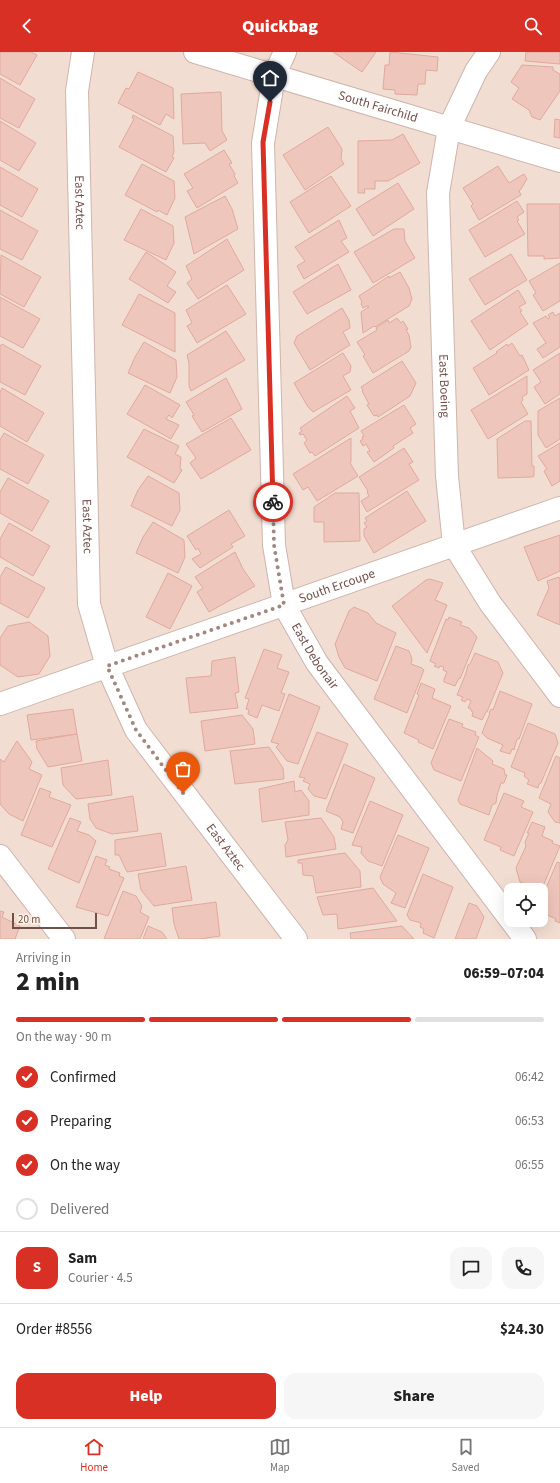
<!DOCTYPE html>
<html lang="en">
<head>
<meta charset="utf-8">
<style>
  :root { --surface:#fff; --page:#f6f6f6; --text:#222; --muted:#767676; --line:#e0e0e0; --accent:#d93025 }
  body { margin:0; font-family:"Source Sans 3",sans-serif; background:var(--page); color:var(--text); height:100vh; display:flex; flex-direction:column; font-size:15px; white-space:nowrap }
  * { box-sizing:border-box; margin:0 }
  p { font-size:13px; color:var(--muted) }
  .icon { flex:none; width:22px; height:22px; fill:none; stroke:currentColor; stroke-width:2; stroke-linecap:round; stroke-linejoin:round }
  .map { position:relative; height:887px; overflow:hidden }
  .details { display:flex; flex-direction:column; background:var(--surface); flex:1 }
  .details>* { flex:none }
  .buttons { position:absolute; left:504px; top:831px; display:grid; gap:8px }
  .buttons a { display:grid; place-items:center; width:44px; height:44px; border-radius:8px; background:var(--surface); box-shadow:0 4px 16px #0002; font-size:20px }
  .scale { position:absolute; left:12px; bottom:10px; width:85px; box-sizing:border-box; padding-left:4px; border:2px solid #72504a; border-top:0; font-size:11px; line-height:14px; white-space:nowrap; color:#72504a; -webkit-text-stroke:3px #fef2e9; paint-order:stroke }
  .pin { position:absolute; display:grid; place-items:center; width:34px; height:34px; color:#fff; margin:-41px -17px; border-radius:50% 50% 50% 0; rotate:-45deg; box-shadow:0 0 4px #0007 }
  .pin .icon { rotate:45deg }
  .courier { position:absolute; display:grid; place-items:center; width:40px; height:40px; margin:-20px; border:3px solid #d93025; border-radius:50%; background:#fff; color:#222; box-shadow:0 1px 5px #0007 }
  .head em { font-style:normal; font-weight:800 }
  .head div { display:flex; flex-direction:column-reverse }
  .head { display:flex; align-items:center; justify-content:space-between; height:68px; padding:0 16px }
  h1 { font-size:26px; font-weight:800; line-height:30px }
  .bar { display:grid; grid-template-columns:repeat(4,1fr); gap:6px 4px; align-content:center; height:48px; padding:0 16px }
  .bar i { height:5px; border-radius:3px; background:var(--line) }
  .bar .active { background:var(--accent) }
  .bar p { grid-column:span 4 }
  .line { display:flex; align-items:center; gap:10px; padding:0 16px; border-top:1px solid var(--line) }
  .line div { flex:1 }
  .round { display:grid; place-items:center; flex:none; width:42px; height:42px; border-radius:12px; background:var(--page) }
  ol { padding:0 16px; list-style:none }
  li { display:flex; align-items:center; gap:12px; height:44px }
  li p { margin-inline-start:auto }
  li .icon { padding:4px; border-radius:50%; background:var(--accent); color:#fff; stroke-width:4 }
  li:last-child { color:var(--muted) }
  li i { width:22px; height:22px; border:2px solid var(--line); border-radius:50% }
  .cta { display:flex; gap:8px; margin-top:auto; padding:8px 16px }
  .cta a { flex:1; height:46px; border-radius:12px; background:var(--accent); color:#fff; font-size:16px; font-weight:800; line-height:46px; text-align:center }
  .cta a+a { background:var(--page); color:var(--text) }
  header { display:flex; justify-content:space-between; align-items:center; height:52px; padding:0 16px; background:var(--accent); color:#fff; font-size:18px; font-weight:800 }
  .tabs { display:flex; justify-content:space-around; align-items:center; height:56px; border-top:1px solid var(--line); background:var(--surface); font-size:11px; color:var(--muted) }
  .tabs a { display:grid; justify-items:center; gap:2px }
  .tabs .active { color:var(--accent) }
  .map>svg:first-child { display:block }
  .residential { fill:#f2ddd2; fill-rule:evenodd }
  .building { fill:#efc6bc; stroke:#e1a99d }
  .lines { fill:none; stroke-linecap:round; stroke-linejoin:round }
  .minor-casing { stroke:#ceb5ad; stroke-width:24 }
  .minor { stroke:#fff; stroke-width:22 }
  .done { stroke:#a28780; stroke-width:4; stroke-dasharray:0 7.2 }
  .route { stroke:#d93025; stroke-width:5 }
  .labels { text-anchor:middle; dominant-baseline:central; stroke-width:3.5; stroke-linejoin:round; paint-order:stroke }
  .street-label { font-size:13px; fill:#72504a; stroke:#fef2e9 }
</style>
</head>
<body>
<header><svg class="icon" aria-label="back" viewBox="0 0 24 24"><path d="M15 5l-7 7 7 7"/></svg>Quickbag<svg class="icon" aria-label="search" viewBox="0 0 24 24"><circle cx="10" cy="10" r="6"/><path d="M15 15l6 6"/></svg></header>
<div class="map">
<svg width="560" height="887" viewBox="0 0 560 887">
  <rect width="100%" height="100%" fill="#fbede3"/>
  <path class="residential" d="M0 0H560V887H0ZM511 838H541V868H511Z"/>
  <g class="building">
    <path d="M0 0H31L37 3 20 33 0 22Z"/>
    <path d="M333 0H376L362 20Z"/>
    <path d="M390 0 438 5 437 19 426 18 425 32H418L417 43 395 42V38L383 37 385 13H389Z"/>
    <path d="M526 0H560V12L525 9Z"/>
    <path d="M522 13 553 15V18L560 22V39L540 68 532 65 529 58 512 47 519 36 511 30Z"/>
    <path d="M138 20 173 36 174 67 166 62 160 73 118 51 126 36 129 37Z"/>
    <path d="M0 26 35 47 19 76 0 66Z"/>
    <path d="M221 40 222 79 227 88 210 99 205 91 183 92 181 42Z"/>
    <path d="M133 63 173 84 174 100 172 105 174 106 166 120 119 95 134 67 132 66Z"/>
    <path d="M555 67 560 68V86L554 85Z"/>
    <path d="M0 69 36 91 19 119 0 108Z"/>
    <path d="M328 75 342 97 341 107 344 112 305 138 283 103Z"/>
    <path d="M403 82 420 111 388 129H375V137H364L365 141H358V89L392 88Z"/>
    <path d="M224 98 232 111 229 112 235 122 234 124 238 131 197 156 187 139 193 136 184 122Z"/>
    <path d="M142 112 174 129 175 146 167 163 158 158 157 160 125 143Z"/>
    <path d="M498 114 509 131 524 122 527 127 521 137 519 139 521 143 479 168 471 154 473 152 463 136Z"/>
    <path d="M0 115 38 137 22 165 0 153Z"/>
    <path d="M331 124 351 154 309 181 290 150Z"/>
    <path d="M398 131 414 157 373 184 356 157Z"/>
    <path d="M225 144 232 157 238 177 194 202 185 165Z"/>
    <path d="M517 149 524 160 517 165 519 168 517 169 525 182 485 205 469 178Z"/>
    <path d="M527 152H560V206L544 207V204H528Z"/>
    <path d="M141 157 173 174 174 191 166 208 124 188Z"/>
    <path d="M0 158 38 179 22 208 0 197Z"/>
    <path d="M339 168 347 186 341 189 349 200 304 227 297 214 305 209 295 195Z"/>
    <path d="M394 177H404L405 189 415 206 373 231 354 200Z"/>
    <path d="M227 187 244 218 198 247 187 231 192 227 186 214Z"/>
    <path d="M146 200 176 220 167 234 176 240 168 251 129 227Z"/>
    <path d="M511 202 527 228 485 253 469 227Z"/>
    <path d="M1 203 41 225 24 255 0 242Z"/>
    <path d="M560 211V249L543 259 533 243 536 241 529 229Z"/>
    <path d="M338 212 351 238 307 262 293 240Z"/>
    <path d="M400 220 409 236 412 247 409 254 375 275 374 274 363 281 361 260 369 255 367 254 363 256 361 252 362 250 359 244 389 224V226Z"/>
    <path d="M227 233 246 262 197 291 187 274 192 271 186 258Z"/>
    <path d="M518 238 526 251 519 255 522 259 520 260 528 272 490 298 471 269Z"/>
    <path d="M139 242 175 261V300L122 273Z"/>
    <path d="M0 245 40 267 23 296 0 284Z"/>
    <path d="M342 256 349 268 350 276 343 280 350 293 310 318 294 291 297 284Z"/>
    <path d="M553 260 555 264 560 261V295L543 306 537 297 546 291 533 271 546 264 548 267 550 266 548 263Z"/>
    <path d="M397 266 401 271 403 269 408 277 406 278 409 283 411 295 409 299 373 321 363 304 365 303 357 290 377 278 376 276 388 268 389 271Z"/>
    <path d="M226 279 245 308 191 339 189 334V311L187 303Z"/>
    <path d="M144 290 176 308 177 325 170 341 128 321 135 305Z"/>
    <path d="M512 291 520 304 522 303 529 318 489 343 473 316 497 301 496 300 507 292 508 294Z"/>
    <path d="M2 292 41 314 25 343 0 330V294Z"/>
    <path d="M343 301 351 314 350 320 343 324 351 338 313 360 308 355 294 331Z"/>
    <path d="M560 301V342L545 352 534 335 541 330 533 318Z"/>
    <path d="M402 309 416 331 410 344 378 365 377 363 374 364 367 353 369 352 362 339 363 338 361 335Z"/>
    <path d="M527 324V342L522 345 523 348 521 350 528 362 488 387 471 358Z"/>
    <path d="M226 326 242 357 202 380 192 364 194 363 186 350Z"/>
    <path d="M145 333 180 353 172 366 169 363 166 367 179 373 171 387 127 362Z"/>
    <path d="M2 336 44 361 27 390 0 374V341Z"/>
    <path d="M347 344 355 356 350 359 359 376 315 404 312 400 310 401 304 391 307 388 303 382 300 383 299 381 302 379 300 376Z"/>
    <path d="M560 346V387L546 396 538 383V359Z"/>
    <path d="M404 353 416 372 410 376 413 381 393 394 394 396 374 410 367 400 370 399 366 392 363 394 360 389 363 387 362 385 364 384 361 379Z"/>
    <path d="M231 366 251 398 201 427 190 411 196 406 186 392Z"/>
    <path d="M525 369H531L532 414H534V424L532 425 498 426 497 387Z"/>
    <path d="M144 377 179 394 175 402 181 405 180 417 182 418 174 431 127 405Z"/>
    <path d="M4 381 44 403 28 432 0 417V388Z"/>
    <path d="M351 386V410L350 411 358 424 317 449 308 435 303 438 293 422Z"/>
    <path d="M560 391V429L552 434 544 419 547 417 538 404Z"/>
    <path d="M404 396 413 410 409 412 419 428 367 460 361 449 369 444 367 440 368 439 359 425Z"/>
    <path d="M148 424 179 441 180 458 172 474 131 454 138 438Z"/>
    <path d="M8 426 49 449 32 479 0 461V440Z"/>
    <path d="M407 439 426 469 374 501 364 484V477L367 475 364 471 367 469 365 466Z"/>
    <path d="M335 441H359L360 489 324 490V470H314V455Z"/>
    <path d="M229 458 245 484 231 492 233 495 200 516 192 507 201 502 198 496 196 498 187 484Z"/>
    <path d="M153 470 184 488 185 505 178 521 136 501 143 485Z"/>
    <path d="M9 471 50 494 33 524 0 505V487Z"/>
    <path d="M560 483V519L538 529 524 495Z"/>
    <path d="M235 500 243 517 255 534 209 560 197 540 203 536 195 525Z"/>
    <path d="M6 515 45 536 28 566 0 551V525Z"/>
    <path d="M168 521 192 534 170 577 146 565Z"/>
    <path d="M559 525 560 529V573L537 563 549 536 547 529Z"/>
    <path d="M430 527 443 531 435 548 447 553 427 601 392 554 426 528Z"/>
    <path d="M354 555 368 561 376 571 396 581 377 629 345 616 339 605 335 592 349 559Z"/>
    <path d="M449 565 462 570 460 573 469 576 477 585 460 627 459 626 455 634 444 630V627L447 620 443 618 444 615 440 614 439 616 434 614 436 612 430 609 446 567 448 568Z"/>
    <path d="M29 570 48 584 50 604 39 622 18 625 0 613V586L8 574Z"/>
    <path d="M396 594 409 599 412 607 411 612 422 616 424 618 407 661 374 647Z"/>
    <path d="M264 597 282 603 277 616 289 620 281 641 285 642 279 659 262 653 257 666 248 662 249 658 246 657 249 647 245 646Z"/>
    <path d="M475 601 498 610 503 621 487 660H486L482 668 472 664 473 660 471 659V657L468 656 471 649 467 647 465 650 461 648 463 645 457 643 466 621 468 613 470 612Z"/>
    <path d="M235 605 239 640 235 641 238 656 190 661 186 626 211 624 212 609Z"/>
    <path d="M421 631 435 637 432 646 451 654 433 697 418 690 419 688 404 681 419 643 417 642Z"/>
    <path d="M500 639 532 652 519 687H517L514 698 512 697 510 702 500 699 503 693 487 686 482 681 490 661H489L491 657 493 658Z"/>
    <path d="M289 642 320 655 298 712 287 709 276 695 279 692 271 690Z"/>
    <path d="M73 657 77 682 31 688 27 663Z"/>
    <path d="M242 663 253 677 255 692 205 699 201 669Z"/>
    <path d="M449 667 463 672 462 675 476 680 475 683 479 685 461 729 434 718 431 711Z"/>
    <path d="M528 671 555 682 558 691 541 731 539 732 538 736 527 732 529 728 524 724 525 721 511 715Z"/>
    <path d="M317 680 348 692 326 747 314 744 308 737 310 732 303 729 305 726 299 725Z"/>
    <path d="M77 682 82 709 48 715 37 697 36 689Z"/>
    <path d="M17 689 32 710 29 717 42 723 23 769 9 762 0 752V707L4 710Z"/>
    <path d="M269 695 283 716 284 727 235 732 230 699Z"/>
    <path d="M477 696 493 709 492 712 504 717 505 723H507L504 731H501L497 743 496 751 492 753 489 763 460 752 458 748Z"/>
    <path d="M556 704 560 706V771L555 770 548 760 551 752 539 746Z"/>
    <path d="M108 708 112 743 76 747 63 733 61 716Z"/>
    <path d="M344 712 375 726 353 781 341 777 343 770 340 765 326 759Z"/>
    <path d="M294 729 295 740 301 738 309 749V763L262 770 259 737Z"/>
    <path d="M40 736 51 740 49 745 71 753 52 795 21 783Z"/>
    <path d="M504 741 524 749 521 755 533 760 514 804 500 798 501 795 484 788Z"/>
    <path d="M133 744 138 779 112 782 96 776 90 767 88 752Z"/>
    <path d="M370 749 403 763 382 814 368 809 361 801 362 795 352 793Z"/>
    <path d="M70 766 81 770 77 779 89 783 96 789 79 831 48 817Z"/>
    <path d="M321 766 334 785 336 797 286 805 285 793 288 788 285 770Z"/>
    <path d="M532 770 545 775 542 784 553 789 552 791 560 794 541 839V838H538L520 830 516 816 526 794 525 790 529 781H527Z"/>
    <path d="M161 781 166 814 127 820 119 803H115V788Z"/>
    <path d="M398 783 429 796 405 856 391 851 396 841 383 832 380 825Z"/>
    <path d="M345 801 360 819 361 835 316 841 313 824 303 823 302 811H298V808Z"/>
    <path d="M96 804 107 808 105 813 110 815 109 817 120 821 119 824 124 826 108 864 76 855Z"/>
    <path d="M557 810 560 811V871L555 869 556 867 541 860V848Z"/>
    <path d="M186 814 192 848 154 854 141 838 138 822Z"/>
    <path d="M423 822 453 835 434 886 423 881 424 877 420 875 421 871 410 868 407 863Z"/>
    <path d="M373 836 397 869 338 877 337 862 323 863 317 845Z"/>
    <path d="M123 839 136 844 142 854 140 860 149 865 140 887H104Z"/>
    <path d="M216 850 220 884 200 887H179L174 872 172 856Z"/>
    <path d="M469 851 477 854 484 865 476 887H455Z"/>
    <path d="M0 859 4 860 2 865 20 874 15 887H0Z"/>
    <path d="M148 874 162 880 167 887H143Z"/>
    <path d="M402 874 414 887H351L350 881Z"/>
  </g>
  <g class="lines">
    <defs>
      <g id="minor">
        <path id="s1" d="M83 0 77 39 89 552 107 614 136 678 296 887"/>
        <path id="s2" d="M195 0 560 109"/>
        <path id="s3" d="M285 0 274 24 263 91 274 493 284 553 317 611 525 887"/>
        <path id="s4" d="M489 0 476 19 449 76 438 141 447 424 454 493 490 551 560 644"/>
        <path id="s5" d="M0 652 560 456"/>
        <path d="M0 804 64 887"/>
      </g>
    </defs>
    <use href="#minor" class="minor-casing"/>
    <use href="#minor" class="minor"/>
  </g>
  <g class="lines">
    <path class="done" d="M183 741 136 678 107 614 284 553 274 493 273 450"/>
    <path class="route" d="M270 50 263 90 273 450"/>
  </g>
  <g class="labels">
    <g class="street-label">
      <text stroke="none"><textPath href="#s2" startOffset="191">South Fairchild</textPath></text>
      <text stroke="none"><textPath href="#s1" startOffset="151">East Aztec</textPath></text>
      <text stroke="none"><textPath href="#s4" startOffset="345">East Boeing</textPath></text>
      <text stroke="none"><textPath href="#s1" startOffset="475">East Aztec</textPath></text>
      <text stroke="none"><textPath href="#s5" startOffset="357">South Ercoupe</textPath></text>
      <text stroke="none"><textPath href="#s3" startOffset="617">East Debonair</textPath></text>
      <text stroke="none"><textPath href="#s1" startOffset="835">East Aztec</textPath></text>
    </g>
  </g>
</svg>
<div class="buttons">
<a><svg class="icon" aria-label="locate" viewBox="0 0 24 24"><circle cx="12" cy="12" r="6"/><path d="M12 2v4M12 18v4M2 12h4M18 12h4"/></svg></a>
</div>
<div class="scale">20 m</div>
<div class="pin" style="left:183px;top:741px;background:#ea580c"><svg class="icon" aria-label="bag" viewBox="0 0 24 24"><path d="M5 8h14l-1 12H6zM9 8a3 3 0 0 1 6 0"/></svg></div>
<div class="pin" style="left:270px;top:50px;background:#1f2937"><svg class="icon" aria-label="home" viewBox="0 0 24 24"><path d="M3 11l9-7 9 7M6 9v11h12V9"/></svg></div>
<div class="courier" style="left:273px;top:450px"><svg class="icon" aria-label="bike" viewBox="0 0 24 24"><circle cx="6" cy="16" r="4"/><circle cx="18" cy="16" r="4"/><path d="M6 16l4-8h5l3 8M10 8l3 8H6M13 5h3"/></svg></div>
</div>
<section class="details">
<div class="head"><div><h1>2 min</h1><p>Arriving in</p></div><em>06:59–07:04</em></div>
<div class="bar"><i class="active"></i><i class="active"></i><i class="active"></i><i></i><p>On the way · 90 m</p></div>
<ol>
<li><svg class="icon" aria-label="check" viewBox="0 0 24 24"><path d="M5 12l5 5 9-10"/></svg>Confirmed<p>06:42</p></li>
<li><svg class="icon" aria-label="check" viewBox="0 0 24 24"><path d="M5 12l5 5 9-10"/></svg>Preparing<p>06:53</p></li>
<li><svg class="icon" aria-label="check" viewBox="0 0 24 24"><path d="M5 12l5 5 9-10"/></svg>On the way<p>06:55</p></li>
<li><i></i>Delivered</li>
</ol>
<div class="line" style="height:72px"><b class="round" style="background:var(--accent);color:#fff">S</b><div><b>Sam</b><p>Courier · 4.5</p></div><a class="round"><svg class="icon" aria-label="chat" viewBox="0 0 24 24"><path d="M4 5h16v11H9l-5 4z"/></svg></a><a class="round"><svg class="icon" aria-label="phone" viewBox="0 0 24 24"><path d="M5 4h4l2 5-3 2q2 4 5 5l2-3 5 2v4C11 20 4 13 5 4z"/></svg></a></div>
<div class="line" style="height:52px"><div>Order #8556</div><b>$24.30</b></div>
<div class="cta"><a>Help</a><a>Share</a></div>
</section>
<nav class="tabs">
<a class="active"><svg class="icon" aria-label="home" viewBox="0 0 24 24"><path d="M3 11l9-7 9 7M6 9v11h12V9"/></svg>Home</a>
<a><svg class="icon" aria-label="map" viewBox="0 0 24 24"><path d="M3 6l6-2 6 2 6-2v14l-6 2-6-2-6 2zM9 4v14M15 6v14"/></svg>Map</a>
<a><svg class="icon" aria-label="saved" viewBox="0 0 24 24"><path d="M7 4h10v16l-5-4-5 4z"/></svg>Saved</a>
</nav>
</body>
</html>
